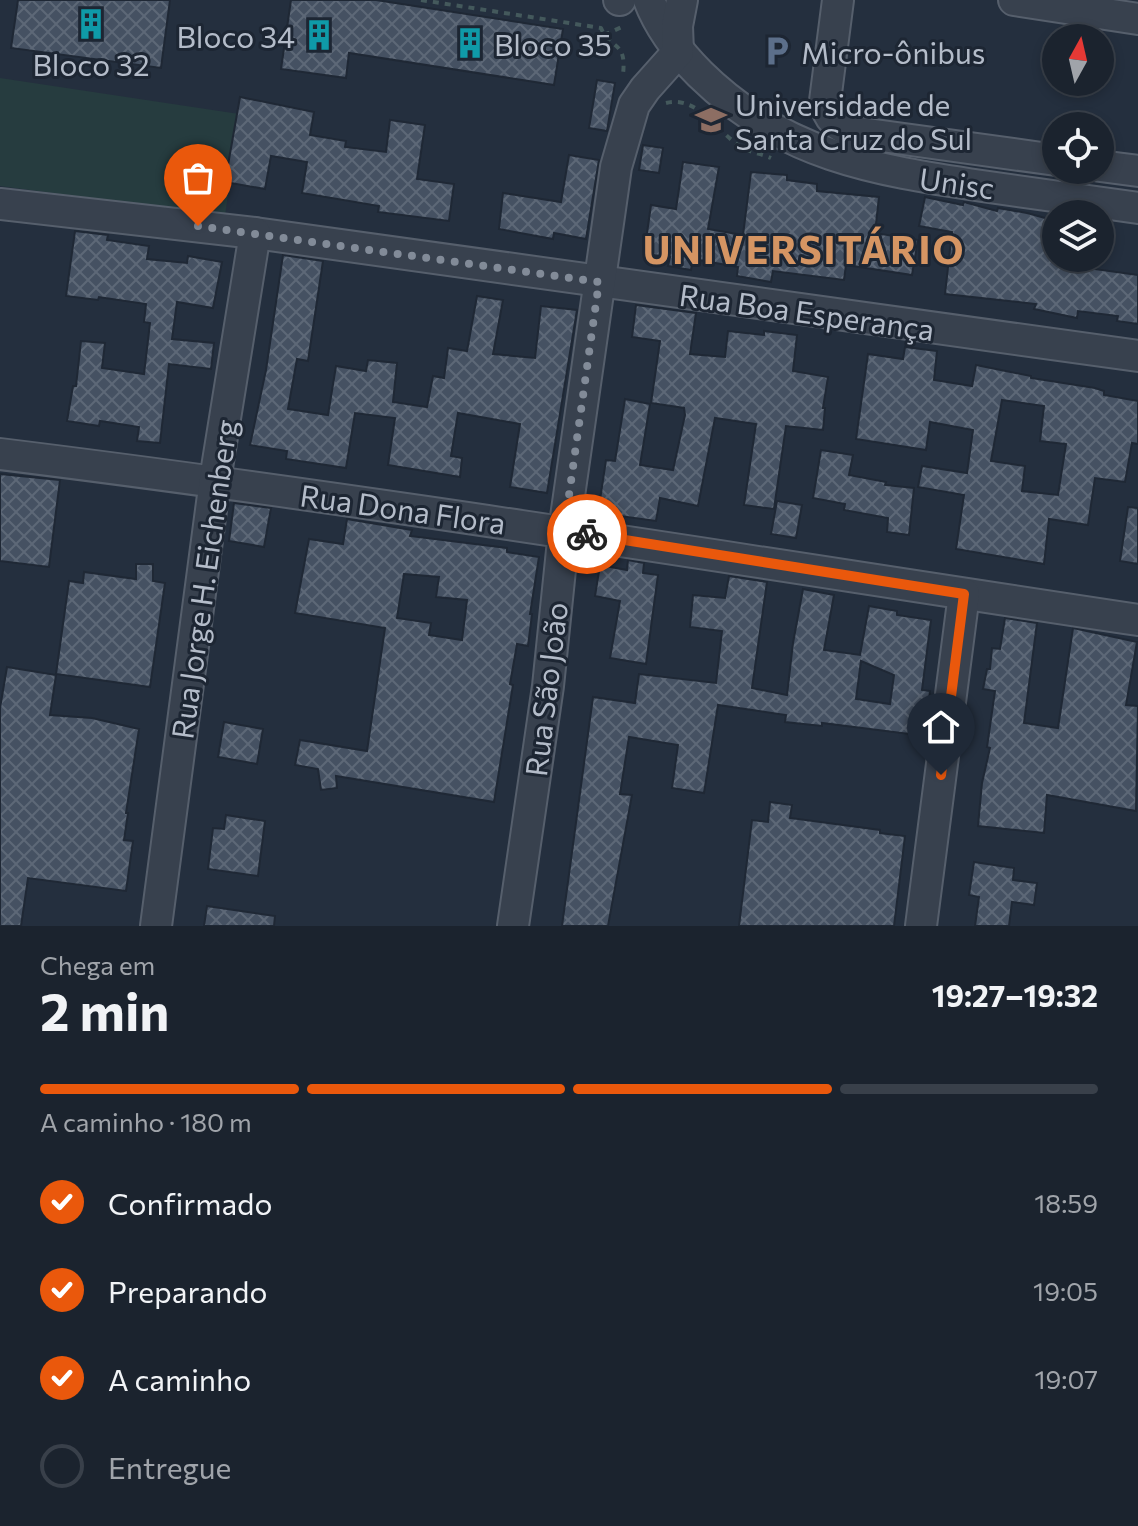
<!DOCTYPE html>
<html lang="pt">
<head>
<meta charset="utf-8">
<style>
  :root { --surface:#1b232e; --page:#282f3a; --text:#f1f3f6; --muted:#a0a4aa; --line:#39404a; --accent:#ea580c }
  body { margin:0; font-family:Commissioner,sans-serif; background:var(--page); color:var(--text); height:100vh; display:flex; flex-direction:column; font-size:30px; white-space:nowrap }
  * { box-sizing:border-box; margin:0 }
  p { font-size:26px; color:var(--muted) }
  .icon { flex:none; width:44px; height:44px; fill:none; stroke:currentColor; stroke-width:2; stroke-linecap:round; stroke-linejoin:round }
  .map { position:relative; height:926px; overflow:hidden }
  .side { display:flex; flex-direction:column; background:var(--surface); flex:1 }
  .side>* { flex:none }
  .needle { width:52px; rotate:8deg }
  .fabs { position:absolute; left:1042px; top:24px; display:grid; gap:16px }
  .fabs a { display:grid; place-items:center; width:72px; height:72px; border-radius:50%; background:var(--surface); box-shadow:0 4px 12px #0003,0 0 0 2px var(--line); font-size:40px }
  .pin { position:absolute; display:grid; place-items:center; width:68px; height:68px; color:#fff; margin:-82px -34px; border-radius:50% 50% 50% 0; rotate:-45deg; box-shadow:0 0 8px #0007 }
  .pin .icon { rotate:45deg }
  .courier { position:absolute; display:grid; place-items:center; width:80px; height:80px; margin:-40px; border:6px solid #ea580c; border-radius:50%; background:#fff; color:#222; box-shadow:0 2px 10px #0007 }
  .headline em { font-style:normal; font-weight:700 }
  .headline div { display:flex; flex-direction:column-reverse }
  .headline { display:flex; align-items:center; justify-content:space-between; height:136px; padding:0 40px }
  h1 { font-size:52px; font-weight:700; line-height:60px }
  .bar { display:grid; grid-template-columns:repeat(4,1fr); gap:12px 8px; align-content:center; height:96px; padding:0 40px }
  .bar i { height:10px; border-radius:6px; background:var(--line) }
  .bar .current { background:var(--accent) }
  .bar p { grid-column:span 4 }
  ol { padding:0 40px; list-style:none }
  li { display:flex; align-items:center; gap:24px; height:88px }
  li p { margin-inline-start:auto }
  li .icon { padding:8px; border-radius:50%; background:var(--accent); color:#fff; stroke-width:4 }
  li:last-child { color:var(--muted) }
  li i { width:44px; height:44px; border:4px solid var(--line); border-radius:50% }
  .map>svg:first-child { display:block }
  .green { fill:#263c3f }
  .building { fill:url(#building-cross-hatch); stroke:#1f2835; stroke-width:2; fill-rule:evenodd }
  .lines { fill:none; stroke-linecap:round; stroke-linejoin:round }
  .minor-casing { stroke:#565f6c; stroke-width:34 }
  .path { stroke:#44595c; stroke-width:4; stroke-dasharray:6 6; stroke-linecap:butt }
  .minor { stroke:#38414e; stroke-width:30 }
  .done { stroke:#828b98; stroke-width:8; stroke-dasharray:0 14.4 }
  .route { stroke:#ea580c; stroke-width:10 }
  .labels { text-anchor:middle; dominant-baseline:central; stroke-width:6; stroke-linejoin:round; paint-order:stroke }
  .poi-label { font-size:30px; fill:#b4bcc9; stroke:#1d2633; text-anchor:start }
  .street-label { font-size:30px; fill:#b4bcc9; stroke:#1d2633 }
  .district-label { font-size:38px; font-weight:bold; letter-spacing:2px; fill:#d59563; stroke:#1d2633 }
</style>
</head>
<body>
<div class="map">
<svg width="1138" height="926" viewBox="0 0 1138 926">
  <defs>
    <pattern id="building-cross-hatch" width="8" height="8" patternUnits="userSpaceOnUse" patternTransform="scale(2)"><rect width="8" height="8" fill="#455162"/><path d="M0 0l8 8M0 8l8-8" fill="none" stroke="#5d6877"/></pattern>
  </defs>
  <rect width="100%" height="100%" fill="#242f3e"/>
  <path class="green" d="M0 78 239 114 225 216 0 186Z"/>
  <g class="building">
    <path d="M18 0H170L161 68 11 48Z"/>
    <path d="M291 0H376L563 29 554 85 349 53 346 78 281 69Z"/>
    <path d="M597 80 615 83 607 131 589 128Z"/>
    <path d="M240 97 314 112 310 135 346 141 345 147 386 152 390 120 425 125 417 179 454 184 449 221 378 212 379 206 302 193 307 162 271 156 265 189 225 182Z"/>
    <path d="M643 145 663 148 659 173 639 170Z"/>
    <path d="M569 155 599 160 586 239 554 233 553 239 499 229 503 193 561 202Z"/>
    <path d="M683 162 719 167 708 229 743 235 751 172 787 175V180L817 184V191L879 197 875 233 918 240 912 275 846 265 844 280 773 271 771 282 737 276 738 267 693 259 691 270 668 266 670 257 644 254 651 205 676 209Z"/>
    <path d="M925 197 963 205 964 202 997 211 998 208 1027 213 1056 221V258H1089L1087 268 1138 275V324L1117 321 1118 316 1078 311 1077 318 1034 309 1036 304 945 294 952 232 919 226Z"/>
    <path d="M75 231 108 235 107 240 149 246 147 259 187 263 188 256 222 262 213 308 177 302 172 339 214 343 211 369 169 364 160 443 137 441 139 427 100 421 99 426 67 421 73 386H76L81 341 105 343 102 368 144 374 150 323 144 322 146 304 99 297 98 300 66 296Z"/>
    <path d="M283 255 323 261 308 361 297 359 288 409 328 415 336 366 366 371 368 360 397 363 393 402 427 407 433 376 444 378 448 348 467 351 477 296 503 300 493 354 535 358 541 306 577 310 547 493 510 487 520 424 458 413 451 456 462 458 460 477 388 465 395 418 355 413 346 468 286 459 287 451 250 445 266 370Z"/>
    <path d="M636 305 696 313 690 354 725 357 728 331 764 335V331L797 335 793 371 828 377 823 408H825L823 430 786 426 774 509 744 505 756 424 715 418 698 506 660 498 656 521 598 513 606 460 615 461 625 399 650 404 640 465 673 470 685 415 684 408 651 403 660 341 632 337Z"/>
    <path d="M905 347 937 351 934 380 972 386 976 365 1031 376V378L1095 388 1104 391V395L1138 401V444L1132 443 1125 482 1095 478 1088 525 1049 519 1044 564 956 549 964 495 918 487 922 466 967 473 973 430 930 422 926 450 856 439 868 354 903 359ZM1002 400 1044 406 1040 441 1066 444 1058 495 1022 491 1025 466 991 461Z"/>
    <path d="M821 450 853 455 849 475 886 482 885 485 914 488 909 535 887 532 888 518 844 510 845 504 813 498Z"/>
    <path d="M0 474 60 480 49 567 0 561Z"/>
    <path d="M777 501 802 505 796 538 771 534Z"/>
    <path d="M234 503 271 508 264 547 229 541Z"/>
    <path d="M1128 507 1138 508V564L1120 561Z"/>
    <path d="M347 519 412 530 410 536 507 548V552L539 557 530 614H532L528 646 517 644 510 684 513 685 494 802 336 776 337 788 321 790 318 769 295 765 300 740 367 751 385 628 295 613 309 539 343 544ZM404 574 439 577 436 597 467 600 462 640 429 635 431 623 397 618Z"/>
    <path d="M628 560 644 563 643 573 658 575 646 664 610 658 620 601 595 596 600 565 627 570Z"/>
    <path d="M136 564H153V581L165 583 150 687 56 674 69 581 83 583 84 572 136 579Z"/>
    <path d="M729 576 767 582 752 688 787 695 793 643 803 589 834 595 824 650 860 655 869 606 897 611V615L931 620 922 690 930 691 925 736 822 723V726L785 722 786 715 718 705 704 793 672 788 678 745 629 737 620 794 632 795 608 926H562L593 697 635 703 639 674 716 683 722 631 690 627 693 595 725 598ZM861 661 894 675 890 704 856 699Z"/>
    <path d="M1005 618 1037 623 1024 723 1058 728 1073 628 1137 642 1126 705 1138 706 1136 811 1047 795 1044 833 978 826 982 783 990 748 987 747 995 691 983 689 987 669H990L992 648 1000 649Z"/>
    <path d="M7 667 56 675 50 715 92 718 139 729 126 813H128L124 840 133 841 126 891 28 878 21 926H0V708Z"/>
    <path d="M224 722 263 729 257 764 218 757Z"/>
    <path d="M770 802 792 805 790 818 880 830V833L905 836 894 926H739L752 820 768 822Z"/>
    <path d="M226 815 265 821 258 876 208 869 213 828 224 829Z"/>
    <path d="M974 862 1014 868 1013 880 1037 883 1034 905 1012 902 1009 926H975L979 897 969 895Z"/>
    <path d="M207 906 275 916 274 926H204Z"/>
  </g>
  <g class="lines">
    <defs>
      <g id="minor">
        <path d="M619 0H620"/>
        <path d="M649 0C660 29 679 53 700 74 782 155 874 170 982 186 1034 193 1086 201 1138 208"/>
        <path d="M838 0 825 101C828 120 837 125 853 132L1056 160"/>
        <path d="M1014 0 1138 19"/>
        <path d="M1100 166 1138 171"/>
        <path d="M0 204 255 233 1138 356"/>
        <path d="M0 454C381 501 759 563 1138 620"/>
        <path d="M156 926 215 480 255 233"/>
        <path d="M513 926 548 686 564 531 616 167 634 105 645 89 678 52 677 26 682 0"/>
        <path d="M921 926 964 594"/>
      </g>
    </defs>
    <use href="#minor" class="minor-casing"/>
    <g class="path">
      <path d="M421 0 601 28C610 50 627 40 623 74"/>
      <path d="M604 35 624 26"/>
      <path d="M666 103C698 95 717 132 741 147 749 152 762 154 771 158"/>
    </g>
    <use href="#minor" class="minor"/>
  </g>
  <g class="lines">
    <path class="done" d="M198 226 599 282 564 531 587 534"/>
    <path class="route" d="M587 534 964 594 941 775"/>
  </g>
  <defs>
    <symbol id="building-bare" viewBox="-9 -9 18 18"><path d="M-4-6H4V6H1V3H-1V6H-4ZM-2.5-4.3h1.7v1.8h-1.7ZM.8-4.3h1.7v1.8H.8ZM-2.5-1h1.7V.8h-1.7ZM.8-1h1.7V.8H.8Z" fill="#0f9aa8" stroke="#1d2633" stroke-width="2.5" paint-order="stroke"/></symbol>
    <symbol id="parking-bare" viewBox="-9 -9 18 18"><path d="M-3.5-5.5H1a3.5 3.5 0 0 1 0 7H-1V5.5H-3.5ZM-1-3.4V-.6H.8a1.4 1.4 0 0 0 0-2.8Z" fill="#5c6f8a" stroke="#1d2633" stroke-width="2.5" paint-order="stroke"/></symbol>
    <symbol id="university-bare" viewBox="-9 -9 18 18"><path d="M0-5L7-2L0 1L-7-2ZM-4 1L0 2.5L4 1V4Q0 6-4 4Z" fill="#8d6e63" stroke="#1d2633" stroke-width="2.5" paint-order="stroke"/></symbol>
  </defs>
  <g fill-rule="evenodd">
    <use href="#building-bare" x="69" y="2" width="44" height="44"/>
    <use href="#building-bare" x="297" y="13" width="44" height="44"/>
    <use href="#building-bare" x="448" y="21" width="44" height="44"/>
    <use href="#parking-bare" x="755" y="29" width="44" height="44"/>
    <use href="#university-bare" x="689" y="98" width="44" height="44"/>
  </g>
  <g class="labels">
    <g class="poi-label">
      <text x="295" y="35" text-anchor="end">Bloco 34</text>
      <text x="494" y="43">Bloco 35</text>
      <text x="801" y="51">Micro-ônibus</text>
      <text x="91" y="63" text-anchor="middle">Bloco 32</text>
      <text x="735" y="103">Universidade de<tspan x="735" dy="34">Santa Cruz do Sul</tspan></text>
    </g>
    <g class="street-label">
      <text transform="translate(957 182) rotate(8)">Unisc</text>
      <text transform="translate(807 311) rotate(8)">Rua Boa Esperança</text>
      <text transform="translate(403 508) rotate(8)">Rua Dona Flora</text>
      <text transform="translate(203 579) rotate(-82)">Rua Jorge H. Eichenberg</text>
      <text transform="translate(545 689) rotate(-83)">Rua São João</text>
    </g>
    <g class="district-label">
      <text x="804" y="248">UNIVERSITÁRIO</text>
    </g>
  </g>
</svg>
<div class="fabs">
<a><svg class="needle" viewBox="-14 -14 28 28"><path d="M0-13l5 13h-10z" fill="#e53935"/><path d="M0 13l5-13h-10z" fill="#a0a4aa"/></svg></a>
<a><svg class="icon" aria-label="locate" viewBox="0 0 24 24"><circle cx="12" cy="12" r="6"/><path d="M12 2v4M12 18v4M2 12h4M18 12h4"/></svg></a>
<a><svg class="icon" aria-label="layers" viewBox="0 0 24 24"><path d="M12 4l9 5-9 5-9-5zM3 14l9 5 9-5"/></svg></a>
</div>
<div class="pin" style="left:198px;top:226px;background:#ea580c"><svg class="icon" aria-label="bag" viewBox="0 0 24 24"><path d="M5 8h14l-1 12H6zM9 8a3 3 0 0 1 6 0"/></svg></div>
<div class="pin" style="left:941px;top:775px;background:#1f2937"><svg class="icon" aria-label="home" viewBox="0 0 24 24"><path d="M3 11l9-7 9 7M6 9v11h12V9"/></svg></div>
<div class="courier" style="left:587px;top:534px"><svg class="icon" aria-label="bike" viewBox="0 0 24 24"><circle cx="6" cy="16" r="4"/><circle cx="18" cy="16" r="4"/><path d="M6 16l4-8h5l3 8M10 8l3 8H6M13 5h3"/></svg></div>
</div>
<section class="side">
<div class="headline"><div><h1>2 min</h1><p>Chega em</p></div><em>19:27–19:32</em></div>
<div class="bar"><i class="current"></i><i class="current"></i><i class="current"></i><i></i><p>A caminho · 180 m</p></div>
<ol>
<li><svg class="icon" aria-label="check" viewBox="0 0 24 24"><path d="M5 12l5 5 9-10"/></svg>Confirmado<p>18:59</p></li>
<li><svg class="icon" aria-label="check" viewBox="0 0 24 24"><path d="M5 12l5 5 9-10"/></svg>Preparando<p>19:05</p></li>
<li><svg class="icon" aria-label="check" viewBox="0 0 24 24"><path d="M5 12l5 5 9-10"/></svg>A caminho<p>19:07</p></li>
<li><i></i>Entregue</li>
</ol>
</section>
</body>
</html>
